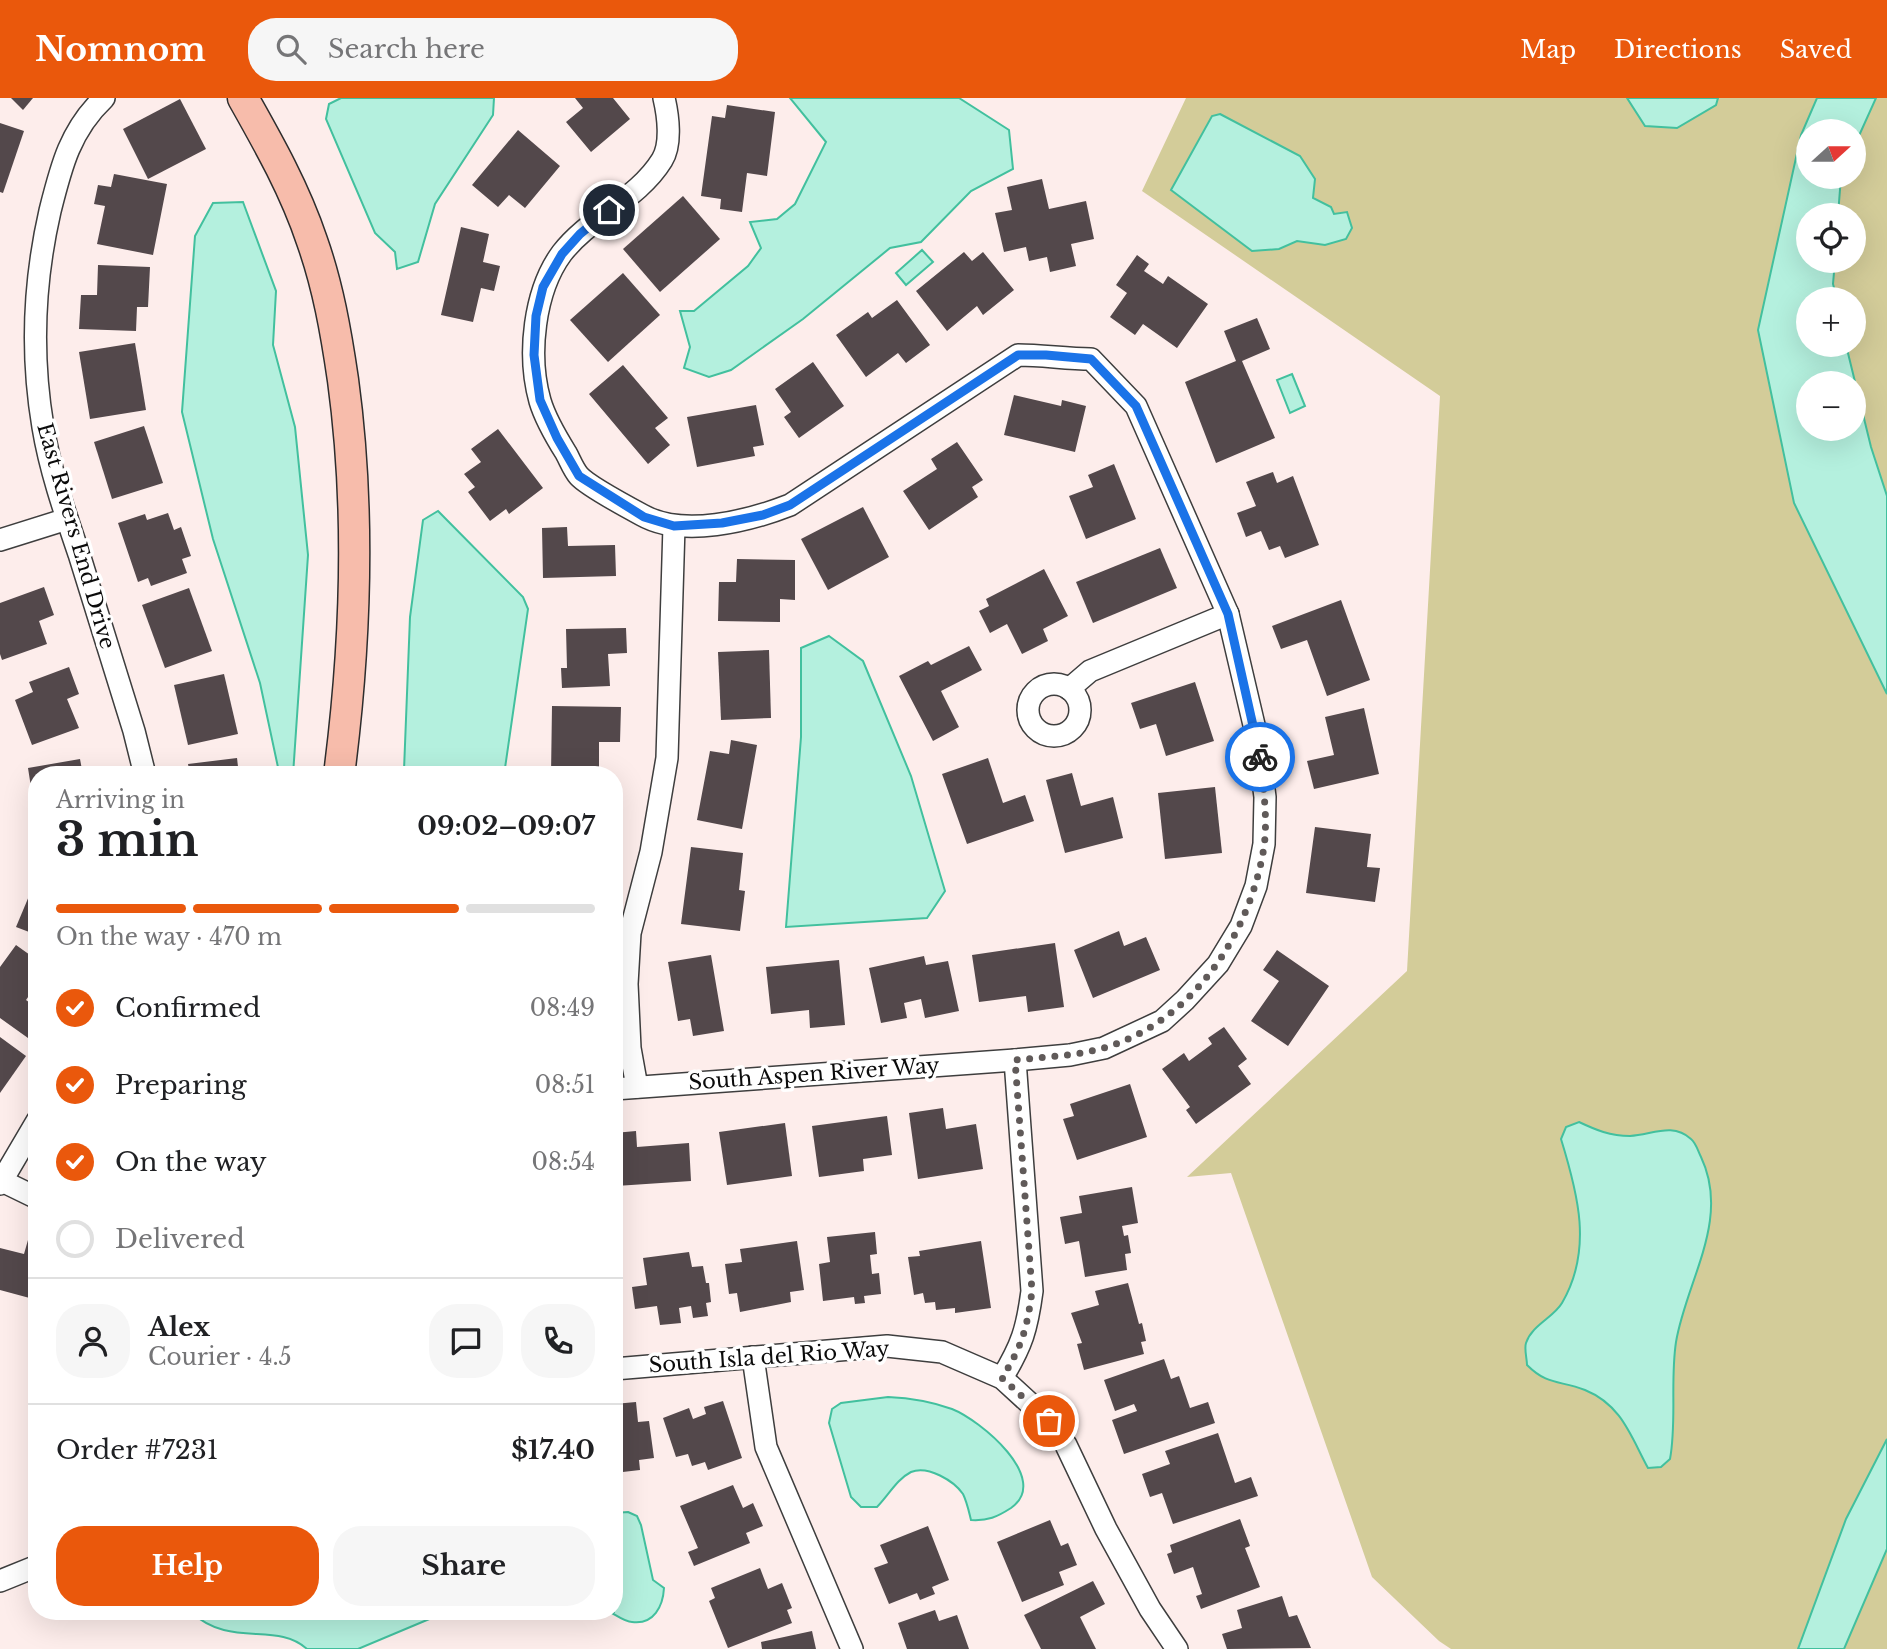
<!DOCTYPE html>
<html lang="en">
<head>
<meta charset="utf-8">
<style>
  :root { --surface:#fff; --page:#f6f6f6; --text:#202124; --muted:#757577; --line:#e0e0e0; --accent:#ea580c }
  body { margin:0; font-family:"Libre Baskerville",serif; background:var(--page); color:var(--text); height:100vh; display:flex; flex-direction:column; font-size:26px; white-space:nowrap }
  * { box-sizing:border-box; margin:0 }
  p { font-size:23px; color:var(--muted) }
  .icon { flex:none; width:38px; height:38px; fill:none; stroke:currentColor; stroke-width:2; stroke-linecap:round; stroke-linejoin:round }
  .map { position:relative; flex:1; overflow:hidden }
  .sheet { position:absolute; left:28px; top:668px; width:595px; height:854px; display:flex; flex-direction:column; background:var(--surface); border-radius:28px; box-shadow:0 7px 28px #0002 }
  .sheet>* { flex:none }
  .needle { width:46px; rotate:69deg }
  .buttons { position:absolute; left:1796px; top:21px; display:grid; gap:14px }
  .buttons a { display:grid; place-items:center; width:70px; height:70px; border-radius:50%; background:var(--surface); box-shadow:0 7px 28px #0002; font-size:35px }
  .pin { position:absolute; display:grid; place-items:center; width:60px; height:60px; color:#fff; margin:-30px; border:4px solid #fff; border-radius:50%; box-shadow:0 2px 7px #0007 }
  .courier { position:absolute; display:grid; place-items:center; width:70px; height:70px; margin:-35px; border:5px solid #1a73e8; border-radius:50%; background:#fff; color:#222; box-shadow:0 2px 9px #0007 }
  .head em { font-style:normal; font-weight:700 }
  .head div { display:flex; flex-direction:column-reverse }
  .head { display:flex; align-items:center; justify-content:space-between; height:119px; padding:0 28px }
  h1 { font-size:46px; font-weight:700; line-height:52px }
  .bar { display:grid; grid-template-columns:repeat(4,1fr); gap:10px 7px; align-content:center; height:84px; padding:0 28px }
  .bar i { height:9px; border-radius:5px; background:var(--line) }
  .bar .current { background:var(--accent) }
  .bar p { grid-column:span 4 }
  .line { display:flex; align-items:center; gap:18px; padding:0 28px; border-top:2px solid var(--line) }
  .line div { flex:1 }
  .round { display:grid; place-items:center; flex:none; width:74px; height:74px; border-radius:28px; background:var(--page) }
  ol { padding:0 28px; list-style:none }
  li { display:flex; align-items:center; gap:21px; height:77px }
  li p { margin-inline-start:auto }
  li .icon { padding:7px; border-radius:50%; background:var(--accent); color:#fff; stroke-width:4 }
  li:last-child { color:var(--muted) }
  li i { width:38px; height:38px; border:4px solid var(--line); border-radius:50% }
  .button { display:flex; gap:14px; margin-top:auto; padding:14px 28px }
  .button a { flex:1; height:80px; border-radius:28px; background:var(--accent); color:#fff; font-size:28px; font-weight:700; line-height:80px; text-align:center }
  .button a+a { background:var(--page); color:var(--text) }
  header { display:flex; align-items:center; gap:42px; box-sizing:border-box; height:98px; padding:0 35px; background:var(--accent); color:#fff }
  header strong { font-size:33px }
  nav { display:flex; gap:38px; margin-inline-start:auto; font-size:24px }
  .search { width:490px; height:63px; background:var(--page); display:flex; align-items:center; gap:18px; box-sizing:border-box; padding:0 24px; border-radius:28px; color:var(--muted); font-size:26px }
  .map>svg:first-child { display:block }
  .forest { fill:#d3cc99 }
  .water { fill:#b4f0de; stroke:#42c09e; stroke-width:2; fill-rule:evenodd }
  .building { fill:#53484b }
  .lines { fill:none; stroke-linecap:round; stroke-linejoin:round }
  .street-casing { stroke:#3e3e3e; stroke-width:24 }
  .secondary-casing { stroke:#2d2d2d; stroke-width:33 }
  .street { stroke:#fff; stroke-width:21 }
  .secondary { stroke:#f7bcab; stroke-width:30 }
  .done { stroke:#605a59; stroke-width:7; stroke-dasharray:0 12.6 }
  .route { stroke:#1a73e8; stroke-width:9 }
  .labels { text-anchor:middle; dominant-baseline:central; stroke-width:7; stroke-linejoin:round; paint-order:stroke }
  .street-label { font-size:21px; fill:#0b0b0b; stroke:#fff }
</style>
</head>
<body>
<header>
<strong>Nomnom</strong>
<div class="search"><svg class="icon" aria-label="search" viewBox="0 0 24 24"><circle cx="10" cy="10" r="6"/><path d="M15 15l6 6"/></svg>Search here</div>
<nav><a>Map</a><a>Directions</a><a>Saved</a></nav>
</header>
<div class="map">
<svg width="1887" height="1551" viewBox="0 0 1887 1551">
  <rect width="100%" height="100%" fill="#fdedeb"/>
  <g class="forest">
    <path d="M1186 0H1817L1801 37 1794 405 1887 596V1341L1846 1421 1798 1551H1451L1439 1543 1372 1479 1231 1075 1187 1079 1407 873 1440 298 1142 93Z"/>
    <path d="M1876 0H1887V398L1871 349 1846 247H1853V201H1837L1833 186 1835 163H1853V117H1838L1841 80 1853 79V51Z"/>
    <path d="M1887 1451V1551H1844L1884 1455Z"/>
  </g>
  <g class="water">
    <path d="M341 0H494L493 17 435 106 418 164 397 171 395 154 375 135 326 21 329 6Z"/>
    <path d="M790 0H959L1009 32 1013 71 971 93 921 144 890 150 803 221 731 272 709 279 684 270 690 249 680 213H694L748 168 761 150 750 124 777 121 795 106 826 44Z"/>
    <path d="M1627 0H1718L1716 7 1677 30 1645 28Z"/>
    <path d="M1817 0H1876L1853 51V33H1808V79H1841L1838 117H1808V163H1835L1833 186 1837 201H1808V247H1846L1871 349 1887 398V596L1794 405 1758 232 1801 37ZM1808 285H1853V331H1808Z"/>
    <path d="M1220 16 1300 58 1315 81 1313 100 1331 109 1334 116 1347 114 1352 130 1346 141 1325 147 1297 143 1279 151 1252 153 1171 92 1212 18Z"/>
    <path d="M243 104 276 193 273 247 295 329 308 457 293 677 279 674 260 585 213 441 182 314 195 138 213 105Z"/>
    <path d="M922 152 933 164 906 187 896 175Z"/>
    <path d="M1292 276 1305 308 1290 315 1277 282Z"/>
    <path d="M438 413 523 499 528 511 504 677H408L404 672 410 519 423 422Z"/>
    <path d="M829 538 863 563 911 678 945 793 927 820 786 829 801 639V550Z"/>
    <path d="M1579 1024C1596 1032 1610 1038 1630 1038 1652 1037 1672 1024 1691 1041 1696 1045 1698 1053 1701 1059 1731 1122 1686 1183 1676 1244 1670 1283 1677 1323 1670 1361L1661 1369 1648 1370C1631 1339 1622 1307 1585 1292 1560 1282 1548 1288 1527 1267 1527 1261 1524 1251 1526 1245 1532 1227 1553 1220 1562 1205 1593 1152 1578 1096 1561 1041L1566 1029Z"/>
    <path d="M888 1299C910 1300 930 1303 952 1311 980 1322 1052 1381 1011 1410 997 1419 988 1423 971 1422 969 1414 967 1404 963 1396 954 1383 928 1367 911 1374 897 1381 888 1398 877 1409H861L851 1399 829 1325 832 1311 841 1305Z"/>
    <path d="M1887 1341V1451L1844 1551H1798L1846 1421Z"/>
    <path d="M628 1414 637 1418 641 1427 653 1482 664 1490C663 1508 654 1527 632 1524 625 1524 616 1517 610 1514H614V1415Z"/>
    <path d="M191 1514H446L358 1551H307C276 1523 231 1551 191 1514Z"/>
  </g>
  <g class="building">
    <path d="M11 0H33L23 12Z"/>
    <path d="M575 0H613L630 21 591 54 566 24 583 10Z"/>
    <path d="M180 1 206 51 148 81 123 31Z"/>
    <path d="M727 7 775 14 767 78 747 75 742 114 720 111 721 101 701 98 712 18 725 20Z"/>
    <path d="M0 25 24 33 3 95 0 94Z"/>
    <path d="M518 32 560 68 525 110 509 97 498 109 472 87Z"/>
    <path d="M114 76 167 86 153 157 97 146 105 108 94 106 98 87 111 89Z"/>
    <path d="M1042 81 1049 111 1086 103 1094 141 1071 146 1076 168 1050 174 1047 159 1029 163 1026 149 1004 154 995 115 1012 112 1007 89Z"/>
    <path d="M683 98 720 141 660 194 623 151Z"/>
    <path d="M461 129 489 136 483 164 500 168 494 193 481 190 473 224 441 217Z"/>
    <path d="M964 154 972 163 983 154 1014 192 983 217 977 208 947 233 916 193Z"/>
    <path d="M1137 157 1149 166 1144 173 1163 186 1168 178 1208 206 1177 250 1143 226 1135 237 1110 219 1127 195 1116 187Z"/>
    <path d="M98 167 150 169 148 209H137L136 233 79 231 81 197H97Z"/>
    <path d="M623 175 660 217 608 264 570 222Z"/>
    <path d="M897 202 930 247 906 265 898 255 866 279 836 237 868 214 872 220Z"/>
    <path d="M1257 220 1270 251 1242 263 1275 340 1216 365 1185 284 1236 263 1224 233Z"/>
    <path d="M135 245 146 312 90 321 79 254Z"/>
    <path d="M813 264 844 308 799 340 784 319 791 314 775 291Z"/>
    <path d="M623 267 668 320 655 330 670 347 648 366 589 296Z"/>
    <path d="M1014 297 1061 308 1062 302 1086 308 1075 354 1004 337Z"/>
    <path d="M756 307 764 347 753 349 755 358 697 369 687 319Z"/>
    <path d="M144 328 163 385 112 401 94 344Z"/>
    <path d="M498 331 543 390 509 416 506 411 490 423 468 394 475 389 464 376 481 364 471 351Z"/>
    <path d="M957 344 983 382 972 389 978 399 929 432 903 393 937 371 931 361Z"/>
    <path d="M1114 366 1136 421 1086 441 1069 398 1093 389 1088 377Z"/>
    <path d="M1273 374 1277 385 1293 378 1319 447 1285 460 1280 448 1269 452 1261 433 1246 439 1237 415 1256 408 1246 384Z"/>
    <path d="M863 409 889 459 828 492 801 441Z"/>
    <path d="M168 415 174 432 181 429 191 458 182 461 187 475 151 488 148 480 138 484 118 425 145 416 147 422Z"/>
    <path d="M567 429 568 448 615 447 616 478 543 480 542 430Z"/>
    <path d="M1160 450 1177 490 1093 525 1076 484Z"/>
    <path d="M737 461 795 462V502L780 501V524L718 523 719 484H736Z"/>
    <path d="M1044 471 1068 518 1043 531 1048 543 1022 556 1007 526 990 535 979 513 989 508 986 501Z"/>
    <path d="M44 489 54 517 39 523 47 546 2 562 0 556V505Z"/>
    <path d="M189 490 212 553 165 570 142 507Z"/>
    <path d="M1341 502 1370 582 1327 598 1307 542 1281 551 1272 528Z"/>
    <path d="M626 530 627 555 608 556 610 588 562 590 561 570H567L566 531Z"/>
    <path d="M969 548 982 572 941 593 959 629 933 643 899 578 928 563 931 567Z"/>
    <path d="M769 552 771 620 721 622 718 554Z"/>
    <path d="M69 569 79 596 67 601 79 630 32 647 15 602 33 594 29 584Z"/>
    <path d="M224 576 238 636 188 647 174 587Z"/>
    <path d="M1195 584 1214 643 1166 658 1156 626 1140 631 1131 605Z"/>
    <path d="M552 608 621 609 620 644H599V677H551Z"/>
    <path d="M1364 610 1379 676 1314 691 1307 663 1334 657 1325 619Z"/>
    <path d="M731 642 757 647 742 731 697 722 710 653 729 656Z"/>
    <path d="M237 660 239 677H190L188 666Z"/>
    <path d="M988 660 1003 705 1025 697 1034 723 967 746 942 676Z"/>
    <path d="M80 661 83 677H37L35 715 28 670Z"/>
    <path d="M1072 675 1081 708 1113 699 1123 740 1065 755 1046 682Z"/>
    <path d="M1215 689 1222 755 1165 761 1158 695Z"/>
    <path d="M1315 729 1371 736 1367 769 1380 770 1375 804 1306 795Z"/>
    <path d="M691 749 743 755 739 792 745 793 740 833 681 826Z"/>
    <path d="M37 779V837L16 829Z"/>
    <path d="M1119 833 1124 848 1146 839 1160 872 1093 900 1074 852Z"/>
    <path d="M1055 845 1064 909 1028 914 1026 898 979 904 972 857Z"/>
    <path d="M16 847 37 862V886L26 902 37 910V927L28 940 0 920V869Z"/>
    <path d="M1277 852 1329 888 1288 948 1251 923 1279 883 1263 872Z"/>
    <path d="M711 857 724 933 693 938 690 921 678 923 668 864Z"/>
    <path d="M924 858 926 867 948 863 959 913 925 920 921 901 904 905 907 920 881 925 869 870Z"/>
    <path d="M839 862 845 927 810 930 809 912 771 916 766 869Z"/>
    <path d="M1224 929 1247 961 1238 968 1251 986 1196 1026 1186 1012 1190 1009 1162 971 1184 955 1189 963 1212 946 1208 940Z"/>
    <path d="M0 939 26 958 0 995Z"/>
    <path d="M1130 986 1147 1039 1077 1062 1063 1021 1074 1018 1070 1006Z"/>
    <path d="M943 1010 946 1031 976 1026 983 1071 918 1081 909 1015Z"/>
    <path d="M887 1018 892 1057 863 1061 864 1073 819 1079 812 1028Z"/>
    <path d="M785 1025 792 1078 727 1087 719 1034Z"/>
    <path d="M636 1033 637 1049 689 1045 691 1083 616 1088 614 1035Z"/>
    <path d="M1132 1089 1138 1125 1122 1128 1124 1138 1128 1137 1131 1155 1125 1156 1127 1172 1085 1179 1079 1143 1065 1146 1060 1119 1082 1115 1079 1098Z"/>
    <path d="M875 1134 877 1156 870 1157 872 1176 879 1175 881 1196 864 1198 865 1205 855 1206 854 1199 823 1203 819 1166 830 1164 827 1139Z"/>
    <path d="M28 1142 37 1145V1202L0 1192V1150L24 1156Z"/>
    <path d="M797 1143 804 1192 790 1194 791 1204 740 1214 737 1195 729 1196 725 1166 742 1164 740 1151Z"/>
    <path d="M981 1143 991 1210 955 1215V1210L936 1212 935 1204 925 1205 923 1195 914 1197 908 1159 920 1158 919 1153Z"/>
    <path d="M689 1154 692 1169 703 1168 706 1185H709L711 1204 706 1205 708 1218 693 1220 691 1208 679 1210 681 1225 660 1227 657 1208 635 1211 632 1189 647 1187 643 1160Z"/>
    <path d="M1128 1185 1139 1226 1142 1225 1146 1243 1141 1244 1144 1256 1084 1272 1077 1246 1082 1245 1071 1215 1099 1207 1095 1193Z"/>
    <path d="M1164 1261 1171 1281 1179 1278 1190 1310 1208 1304 1215 1325 1124 1356 1112 1322 1137 1313 1134 1306 1115 1313 1104 1282Z"/>
    <path d="M723 1303 742 1360 708 1372 705 1364 692 1368 688 1356 676 1359 663 1320 689 1310 693 1321 706 1316 704 1309Z"/>
    <path d="M636 1304 638 1324 649 1323 654 1360 639 1362 640 1372 614 1375V1306Z"/>
    <path d="M1218 1335 1235 1385 1251 1379 1258 1398 1173 1426 1162 1395 1150 1399 1142 1376 1170 1366 1165 1353Z"/>
    <path d="M733 1387 743 1410 753 1405 763 1428 746 1435 750 1445 694 1468 688 1454 698 1450 680 1408Z"/>
    <path d="M1240 1421 1250 1448 1245 1450 1260 1489 1201 1511 1196 1498 1202 1496 1193 1469 1174 1476 1167 1456 1172 1454 1170 1447Z"/>
    <path d="M1050 1422 1061 1448 1068 1445 1077 1467 1059 1474 1064 1487 1022 1504 997 1444Z"/>
    <path d="M928 1428 949 1482 932 1489 935 1496 920 1502 917 1495 889 1506 874 1470 888 1465 880 1447Z"/>
    <path d="M760 1470 768 1491 782 1485 792 1510 787 1512 792 1525 728 1550 709 1503 715 1500 711 1490Z"/>
    <path d="M1093 1483 1105 1506 1080 1519 1096 1551H1041L1024 1517Z"/>
    <path d="M1282 1498 1289 1519 1297 1517 1311 1550 1227 1551 1222 1536 1242 1530 1237 1512Z"/>
    <path d="M935 1512 939 1523 957 1517 969 1551H907L898 1525Z"/>
    <path d="M812 1533 816 1551H762L761 1544Z"/>
  </g>
  <g class="lines">
    <defs>
      <g id="street">
        <path d="M104 0C70 32 61 69 50 113 34 183 31 258 43 329 50 372 65 415 79 456 97 515 116 574 134 633L145 677"/>
        <path d="M0 442 67 421"/>
        <circle cx="1054" cy="612" r="26"/>
        <path d="M1069 591 1090 573 1228 516"/>
        <path d="M637 989 630 950 627 886 630 835 651 754 667 660 674 428"/>
        <path d="M614 991 1015 962 1070 957 1104 950 1162 923 1185 902 1218 866 1241 828 1256 788 1264 746 1265 699 1258 644 1228 516 1136 308 1091 261C1066 261 1043 257 1018 257L790 407C749 423 683 440 642 417 629 410 587 387 579 378 573 371 570 362 566 355 556 339 545 320 540 303 527 257 534 193 562 155 590 119 638 101 662 62 672 46 668 17 664 0"/>
        <path d="M0 1082 37 1100"/>
        <path d="M0 1086 37 1023"/>
        <path d="M753 1259 766 1349 852 1551"/>
        <path d="M614 1271 887 1248 942 1254 1002 1280 1049 1323 1066 1347 1106 1431 1150 1511 1177 1551"/>
        <path d="M1002 1280C1022 1247 1027 1231 1032 1193L1015 962"/>
        <path d="M0 1483 37 1468"/>
      </g>
      <path id="secondary" d="M243 0C269 46 295 92 312 143 328 188 336 234 343 282 361 414 356 546 339 677"/>
    </defs>
    <use href="#street" class="street-casing"/>
    <use href="#secondary" class="secondary-casing"/>
    <use href="#street" class="street"/>
    <use href="#secondary" class="secondary"/>
  </g>
  <g class="lines">
    <path class="done" d="M1049 1323 1002 1280C1022 1248 1027 1231 1032 1193L1015 962C1044 959 1075 958 1104 950 1192 924 1250 837 1264 749 1268 719 1263 688 1260 659"/>
    <path class="route" d="M609 112 580 136 562 156 543 189 536 218 534 257 540 302 557 340 579 378 644 419 674 428 722 425 763 417 790 407 1018 257H1046L1091 261 1136 308 1228 516 1260 659"/>
  </g>
  <g class="labels">
    <g class="street-label">
      <text transform="translate(76 438) rotate(74)">East Rivers End Drive</text>
      <text transform="translate(814 976) rotate(-4)">South Aspen River Way</text>
      <text transform="translate(769 1259) rotate(-4)">South Isla del Rio Way</text>
    </g>
  </g>
</svg>
<div class="buttons">
<a><svg class="needle" viewBox="-14 -14 28 28"><path d="M0-13l5 13h-10z" fill="#e53935"/><path d="M0 13l5-13h-10z" fill="#757577"/></svg></a>
<a><svg class="icon" aria-label="locate" viewBox="0 0 24 24"><circle cx="12" cy="12" r="6"/><path d="M12 2v4M12 18v4M2 12h4M18 12h4"/></svg></a>
<a>+</a>
<a>−</a>
</div>
<div class="pin" style="left:1049px;top:1323px;background:#ea580c"><svg class="icon" aria-label="bag" viewBox="0 0 24 24"><path d="M5 8h14l-1 12H6zM9 8a3 3 0 0 1 6 0"/></svg></div>
<div class="pin" style="left:609px;top:112px;background:#1f2937"><svg class="icon" aria-label="home" viewBox="0 0 24 24"><path d="M3 11l9-7 9 7M6 9v11h12V9"/></svg></div>
<div class="courier" style="left:1260px;top:659px"><svg class="icon" aria-label="bike" viewBox="0 0 24 24"><circle cx="6" cy="16" r="4"/><circle cx="18" cy="16" r="4"/><path d="M6 16l4-8h5l3 8M10 8l3 8H6M13 5h3"/></svg></div>
<section class="sheet">
<div class="head"><div><h1>3 min</h1><p>Arriving in</p></div><em>09:02–09:07</em></div>
<div class="bar"><i class="current"></i><i class="current"></i><i class="current"></i><i></i><p>On the way · 470 m</p></div>
<ol>
<li><svg class="icon" aria-label="check" viewBox="0 0 24 24"><path d="M5 12l5 5 9-10"/></svg>Confirmed<p>08:49</p></li>
<li><svg class="icon" aria-label="check" viewBox="0 0 24 24"><path d="M5 12l5 5 9-10"/></svg>Preparing<p>08:51</p></li>
<li><svg class="icon" aria-label="check" viewBox="0 0 24 24"><path d="M5 12l5 5 9-10"/></svg>On the way<p>08:54</p></li>
<li><i></i>Delivered</li>
</ol>
<div class="line" style="height:126px"><a class="round"><svg class="icon" aria-label="person" viewBox="0 0 24 24"><circle cx="12" cy="8" r="4"/><path d="M4 21q1-7 8-7t8 7"/></svg></a><div><b>Alex</b><p>Courier · 4.5</p></div><a class="round"><svg class="icon" aria-label="chat" viewBox="0 0 24 24"><path d="M4 5h16v11H9l-5 4z"/></svg></a><a class="round"><svg class="icon" aria-label="phone" viewBox="0 0 24 24"><path d="M5 4h4l2 5-3 2q2 4 5 5l2-3 5 2v4C11 20 4 13 5 4z"/></svg></a></div>
<div class="line" style="height:91px"><div>Order #7231</div><b>$17.40</b></div>
<div class="button"><a>Help</a><a>Share</a></div>
</section>
</div>
</body>
</html>
